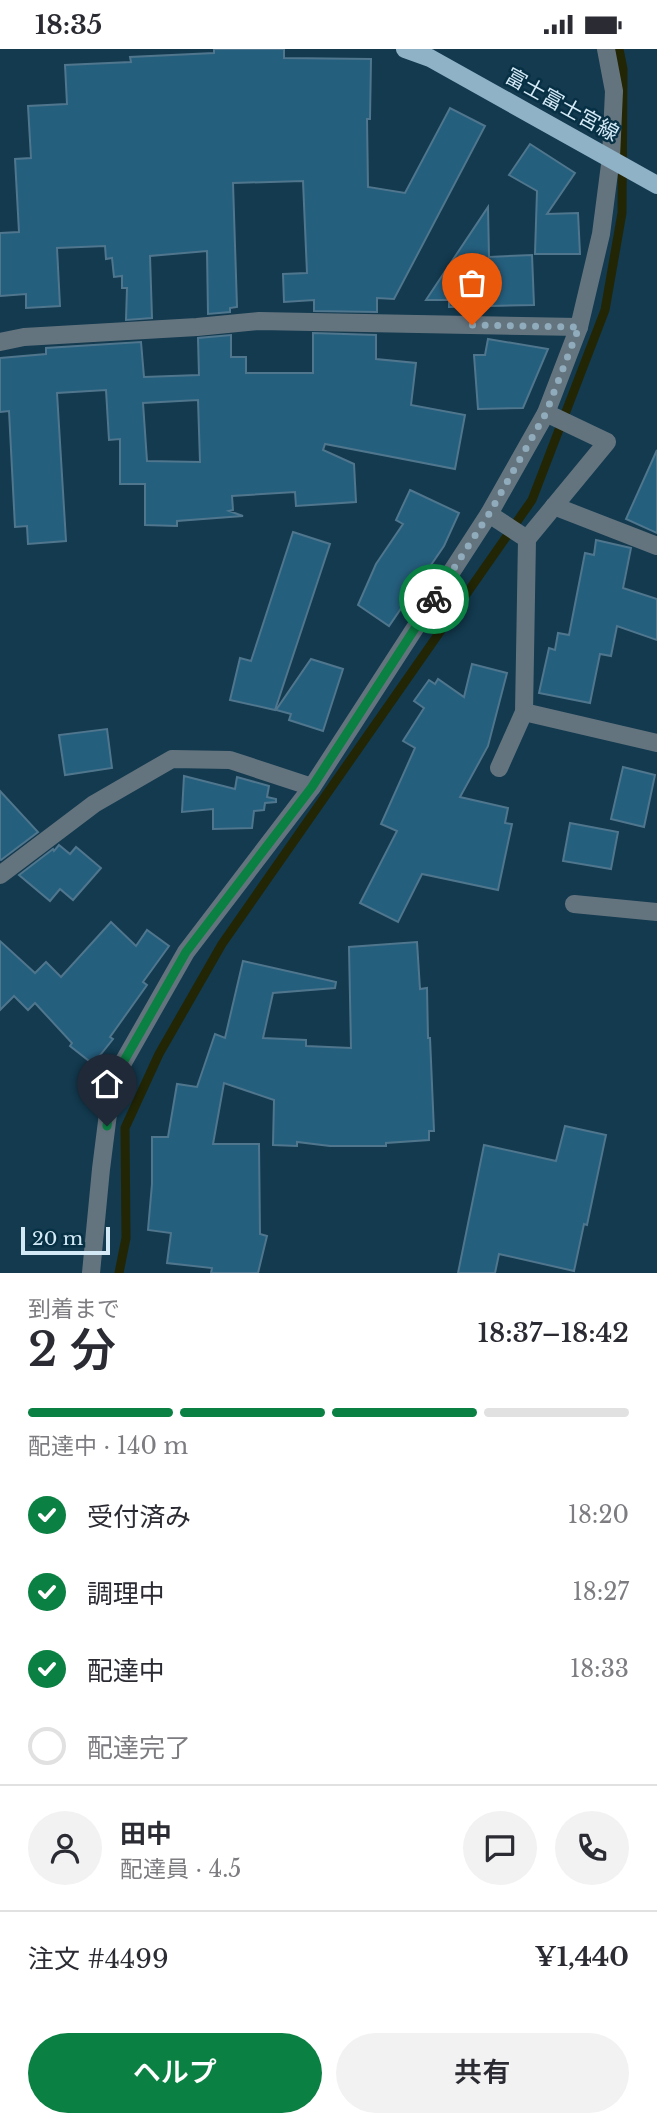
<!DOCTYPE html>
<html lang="ja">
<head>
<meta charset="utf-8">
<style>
  :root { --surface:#fff; --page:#f2f2f3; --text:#2b2b33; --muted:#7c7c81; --line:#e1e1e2; --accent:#0b8043 }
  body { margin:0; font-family:"Libre Baskerville","Noto Sans JP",serif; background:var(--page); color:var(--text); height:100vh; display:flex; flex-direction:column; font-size:26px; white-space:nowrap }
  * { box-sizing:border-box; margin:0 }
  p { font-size:23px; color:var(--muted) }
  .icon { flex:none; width:38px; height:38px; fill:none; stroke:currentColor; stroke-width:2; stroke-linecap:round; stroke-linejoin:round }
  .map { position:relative; height:1224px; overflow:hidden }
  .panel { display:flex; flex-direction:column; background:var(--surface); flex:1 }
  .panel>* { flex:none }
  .scale { position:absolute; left:21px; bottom:18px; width:89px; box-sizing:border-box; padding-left:7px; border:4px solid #d4e9f6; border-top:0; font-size:19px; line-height:24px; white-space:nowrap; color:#d4e9f6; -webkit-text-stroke:5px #073044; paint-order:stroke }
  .pin { position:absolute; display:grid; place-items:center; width:60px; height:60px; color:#fff; margin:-72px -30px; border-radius:50% 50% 50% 0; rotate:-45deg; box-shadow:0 0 7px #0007 }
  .pin .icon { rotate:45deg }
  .courier { position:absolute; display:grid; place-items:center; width:70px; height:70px; margin:-35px; border:5px solid #0b8043; border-radius:50%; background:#fff; color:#222; box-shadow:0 2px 9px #0007 }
  .headline em { font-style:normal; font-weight:600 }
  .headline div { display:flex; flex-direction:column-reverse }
  .headline { display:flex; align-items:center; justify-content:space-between; height:119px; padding:0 28px }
  h1 { font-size:46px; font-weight:600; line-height:52px }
  .bar { display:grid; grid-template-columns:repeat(4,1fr); gap:10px 7px; align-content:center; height:84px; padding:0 28px }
  .bar i { height:9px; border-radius:5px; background:var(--line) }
  .bar .active { background:var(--accent) }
  .bar p { grid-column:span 4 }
  .line { display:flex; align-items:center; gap:18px; padding:0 28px; border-top:2px solid var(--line) }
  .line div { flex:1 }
  .round { display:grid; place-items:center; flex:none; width:74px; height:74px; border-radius:37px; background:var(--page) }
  ol { padding:0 28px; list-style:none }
  li { display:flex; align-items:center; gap:21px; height:77px }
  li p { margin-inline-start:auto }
  li .icon { padding:7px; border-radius:50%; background:var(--accent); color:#fff; stroke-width:4 }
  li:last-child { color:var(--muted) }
  li i { width:38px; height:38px; border:4px solid var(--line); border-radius:50% }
  .button { display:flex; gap:14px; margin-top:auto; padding:14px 28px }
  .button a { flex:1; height:80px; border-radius:42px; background:var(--accent); color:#fff; font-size:28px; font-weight:600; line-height:80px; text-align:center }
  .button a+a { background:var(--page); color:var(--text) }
  .status { display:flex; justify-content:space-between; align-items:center; height:49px; padding:0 35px; background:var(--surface); direction:ltr }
  .status svg { height:19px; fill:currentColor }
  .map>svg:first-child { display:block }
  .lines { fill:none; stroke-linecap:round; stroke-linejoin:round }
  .stream { stroke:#222605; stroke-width:9 }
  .building { fill:#255f7e; stroke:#4f768d; stroke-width:2; fill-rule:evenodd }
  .minor { stroke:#64747f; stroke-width:18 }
  .major { stroke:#8fb2c7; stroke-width:18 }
  .done { stroke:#90acbc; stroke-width:7; stroke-dasharray:0 12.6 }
  .route { stroke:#0b8043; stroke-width:9 }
  .labels { text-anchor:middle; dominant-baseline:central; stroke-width:5; stroke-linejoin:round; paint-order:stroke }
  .street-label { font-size:21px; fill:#d4e9f6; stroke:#073044 }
</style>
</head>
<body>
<div class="status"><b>18:35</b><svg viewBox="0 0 49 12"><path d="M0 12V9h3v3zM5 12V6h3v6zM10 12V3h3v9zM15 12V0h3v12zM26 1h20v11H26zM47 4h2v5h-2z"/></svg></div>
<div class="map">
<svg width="657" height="1224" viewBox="0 0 657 1224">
  <rect width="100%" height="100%" fill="#133a4f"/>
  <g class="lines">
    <path class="stream" d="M119 1224 126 1189 125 1079 159 1005 222 895 532 451 605 261 622 164 623 20 619 0"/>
  </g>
  <g class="building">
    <path d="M214 0H284V9L371 10 370 70H367L368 138 405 144 450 59 485 77 394 250 377 249V263L314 262V251L284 253 283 225 307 224 303 132 233 134 237 258 230 259V263L208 265 207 202 150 207 152 269 126 271 127 239H122V227L114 228 112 209 106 210 105 197 57 199 60 257 26 259V245L0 247V184L19 183 15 110 31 109 28 57 67 55 65 16 131 13 130 8 214 4Z"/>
    <path d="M530 95 575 124 547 165 578 164 580 205H535L537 142 509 126Z"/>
    <path d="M488 158 489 208 532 206 534 256 449 258V251H426Z"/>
    <path d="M313 284 376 286V310L416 314 411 356 465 366 455 420 325 395 323 401 354 415 356 453 296 457 295 443 232 447 233 461 229 462 243 467 177 472V477L145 476V435H120V390L109 391 106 341 57 344 66 492 28 495 27 477 15 478 9 362 0 363V309L46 305V299L141 293 144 328 199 326 198 289 231 286V308H246V324H313ZM198 351 200 413 147 412 143 354Z"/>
    <path d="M488 290 548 300 523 359 478 360 474 306H485Z"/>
    <path d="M657 401V484L626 470Z"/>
    <path d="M410 441 459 464 444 497 389 577 358 556 376 515 403 475 396 471Z"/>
    <path d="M293 483 330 495 275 661 230 651 240 609 251 612Z"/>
    <path d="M596 491 631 499 623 539 657 550V591L617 577 611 607 600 605 590 654 539 644 549 599 555 601 558 584 569 586 585 504 594 506Z"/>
    <path d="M311 610 343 620 323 682 289 671 291 665 276 661Z"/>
    <path d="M472 615 507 624 488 697 460 748 508 759 505 774 512 775 498 841 422 825 398 873 360 854 397 782 381 775 415 699 403 692 424 659 414 652 429 631 435 635 438 630 464 648Z"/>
    <path d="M107 680 112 719 65 726 59 686Z"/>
    <path d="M623 718 655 726 644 778 611 770Z"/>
    <path d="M184 727 235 740 237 728 269 737 267 748 276 750V753L265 754 264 761 254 762 252 779 213 780V760L182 763Z"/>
    <path d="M0 742 38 783 1 811 0 810Z"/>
    <path d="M570 774 618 783 611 820 563 812Z"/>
    <path d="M59 796 70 805 76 798 101 819 73 851 60 840 50 852 19 826 53 800 54 802Z"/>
    <path d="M111 873 136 897 147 881 169 897 143 933 147 936 110 988 113 990 93 1015 70 997 72 994 35 954 28 961 14 947 0 961V892L35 924 46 913 61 928Z"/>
    <path d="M417 893 420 940 427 939 428 989H430L434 1082H429V1091L386 1094V1097H330L297 1093V1097L273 1096 274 1051 224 1034 213 1095H259L260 1185 267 1187 258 1224H211L212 1219 167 1214 171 1184 148 1181 152 1135V1088H168L177 1035 197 1038 215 985 225 989 243 912 336 933 335 939 273 944 263 989 306 991V997L351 999 349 898Z"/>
    <path d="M565 1077 606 1086 587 1176 584 1175 574 1222 499 1205 495 1224H458L484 1096 556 1112Z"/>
  </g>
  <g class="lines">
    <g class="minor">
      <path d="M0 293 24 288 197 278 259 272 579 278"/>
      <path d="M554 457 657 497"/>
      <path d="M489 465 527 490 524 663 499 719"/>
      <path d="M527 490 607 393 546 364"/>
      <path d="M524 663 657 694"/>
      <path d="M0 826 94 755 172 710 230 711 312 738"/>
      <path d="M574 855 657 863"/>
      <path d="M91 1224 101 1120 112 1033 186 903 312 738 489 465 546 364 579 278 601 185 611 108 614 42 606 0"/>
    </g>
    <path class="major" d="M405 0 430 9 657 136"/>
  </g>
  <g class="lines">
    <path class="done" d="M434 550 489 465 546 364 579 278 472 276"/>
    <path class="route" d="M107 1077 112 1033 186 903 312 738 434 550"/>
  </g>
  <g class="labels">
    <g class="street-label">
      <text transform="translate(562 56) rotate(29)">富士富士宮線</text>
    </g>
  </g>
</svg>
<div class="scale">20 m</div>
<div class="pin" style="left:472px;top:276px;background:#ea580c"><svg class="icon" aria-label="bag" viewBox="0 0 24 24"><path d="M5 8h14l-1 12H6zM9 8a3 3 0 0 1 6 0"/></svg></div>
<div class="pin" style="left:107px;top:1077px;background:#1f2937"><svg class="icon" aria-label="home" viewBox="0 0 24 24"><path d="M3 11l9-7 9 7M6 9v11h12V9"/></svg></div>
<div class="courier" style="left:434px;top:550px"><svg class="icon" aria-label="bike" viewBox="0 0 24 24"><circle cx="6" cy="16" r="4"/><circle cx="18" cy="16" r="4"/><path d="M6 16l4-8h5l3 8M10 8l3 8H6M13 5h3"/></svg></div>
</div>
<section class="panel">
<div class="headline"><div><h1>2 分</h1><p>到着まで</p></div><em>18:37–18:42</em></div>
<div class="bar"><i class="active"></i><i class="active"></i><i class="active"></i><i></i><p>配達中 · 140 m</p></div>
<ol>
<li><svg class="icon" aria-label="check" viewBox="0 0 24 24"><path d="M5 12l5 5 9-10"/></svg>受付済み<p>18:20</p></li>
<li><svg class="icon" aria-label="check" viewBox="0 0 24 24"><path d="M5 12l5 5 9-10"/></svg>調理中<p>18:27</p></li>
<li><svg class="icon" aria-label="check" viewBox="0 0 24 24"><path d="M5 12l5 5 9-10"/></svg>配達中<p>18:33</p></li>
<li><i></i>配達完了</li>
</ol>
<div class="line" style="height:126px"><a class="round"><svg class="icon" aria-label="person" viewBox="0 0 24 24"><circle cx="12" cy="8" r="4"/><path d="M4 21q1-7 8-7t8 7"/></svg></a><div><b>田中</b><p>配達員 · 4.5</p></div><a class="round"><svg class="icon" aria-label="chat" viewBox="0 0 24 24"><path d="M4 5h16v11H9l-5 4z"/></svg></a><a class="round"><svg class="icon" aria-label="phone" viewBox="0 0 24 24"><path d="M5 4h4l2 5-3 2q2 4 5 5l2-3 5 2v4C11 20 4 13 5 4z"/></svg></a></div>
<div class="line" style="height:91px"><div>注文 #4499</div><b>¥1,440</b></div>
<div class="button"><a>ヘルプ</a><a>共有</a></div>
</section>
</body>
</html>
